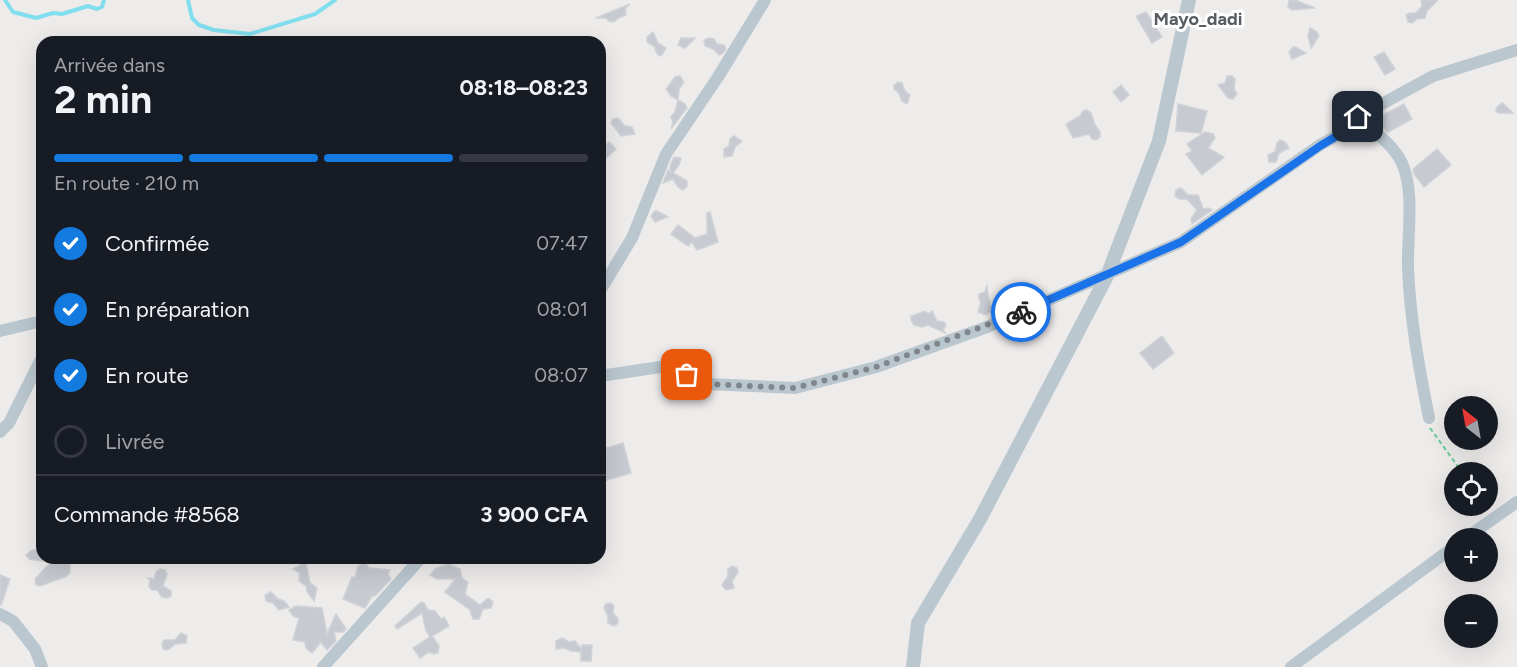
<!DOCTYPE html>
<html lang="fr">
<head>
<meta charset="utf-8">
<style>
  :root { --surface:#171b24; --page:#20242c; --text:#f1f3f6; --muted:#9ea1a6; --line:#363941; --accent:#137ae0 }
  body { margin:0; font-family:Figtree,sans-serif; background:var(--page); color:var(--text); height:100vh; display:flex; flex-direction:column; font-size:22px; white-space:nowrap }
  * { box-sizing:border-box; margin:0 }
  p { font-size:20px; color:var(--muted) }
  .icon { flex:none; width:33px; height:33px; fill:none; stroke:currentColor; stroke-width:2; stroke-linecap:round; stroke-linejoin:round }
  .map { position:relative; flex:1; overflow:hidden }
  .details { position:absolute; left:36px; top:36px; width:570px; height:528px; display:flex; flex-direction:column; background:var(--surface); border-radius:18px; box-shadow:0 6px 24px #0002 }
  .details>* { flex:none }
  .needle { width:39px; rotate:329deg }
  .buttons { position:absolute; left:1444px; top:396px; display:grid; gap:12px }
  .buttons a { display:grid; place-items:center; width:54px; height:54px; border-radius:50%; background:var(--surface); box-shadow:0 6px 24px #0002; font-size:30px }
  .pin { position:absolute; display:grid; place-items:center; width:51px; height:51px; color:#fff; margin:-26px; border-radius:12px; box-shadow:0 3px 9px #0006 }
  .courier { position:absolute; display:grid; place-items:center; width:60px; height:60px; margin:-30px; border:4px solid #1a73e8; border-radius:50%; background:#fff; color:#222; box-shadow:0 2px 8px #0007 }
  .summary em { font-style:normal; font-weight:700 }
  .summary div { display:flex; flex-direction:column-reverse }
  .summary { display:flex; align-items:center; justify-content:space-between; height:102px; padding:0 18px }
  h1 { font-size:39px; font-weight:700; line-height:45px }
  .bar { display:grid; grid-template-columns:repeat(4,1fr); gap:9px 6px; align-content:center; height:72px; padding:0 18px }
  .bar i { height:8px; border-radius:4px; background:var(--line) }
  .bar .active { background:var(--accent) }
  .bar p { grid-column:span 4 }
  .line { display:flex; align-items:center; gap:15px; padding:0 18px; border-top:2px solid var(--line) }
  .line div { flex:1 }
  ol { padding:0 18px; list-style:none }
  li { display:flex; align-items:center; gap:18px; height:66px }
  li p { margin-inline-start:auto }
  li .icon { padding:6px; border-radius:50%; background:var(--accent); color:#fff; stroke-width:4 }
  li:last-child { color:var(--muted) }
  li i { width:33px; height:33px; border:3px solid var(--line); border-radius:50% }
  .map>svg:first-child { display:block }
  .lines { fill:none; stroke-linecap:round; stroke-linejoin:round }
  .stream { stroke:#81deee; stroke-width:4 }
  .building { fill:#c8cad1; stroke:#cfd2d7; stroke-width:1.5 }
  .path { stroke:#6ecd98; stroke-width:2; stroke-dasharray:4.5 3; stroke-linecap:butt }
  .minor { stroke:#bbc7cf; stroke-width:12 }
  .tertiary { stroke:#bbc7cf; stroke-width:14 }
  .done { stroke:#7f868c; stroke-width:6; stroke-dasharray:0 10.8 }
  .route { stroke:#1a73e8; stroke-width:8 }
  .labels { text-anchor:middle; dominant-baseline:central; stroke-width:6; stroke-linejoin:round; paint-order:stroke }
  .quarter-label { font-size:18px; font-weight:bold; fill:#585c60; stroke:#fff }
</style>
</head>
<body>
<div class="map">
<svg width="1517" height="667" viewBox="0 0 1517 667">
  <rect width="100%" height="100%" fill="#eeebeb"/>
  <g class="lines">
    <g class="stream">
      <path d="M5 0 13 12 36 18 53 13 62 14 88 6 97 9 102 7 104 0"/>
      <path d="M188 0 192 18 199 25 214 30 250 34 315 14 335 0"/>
    </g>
  </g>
  <g class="building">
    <path d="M1289 0H1295L1315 8 1292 10 1288 7Z"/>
    <path d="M1421 0H1438L1427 11 1425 18 1417 19 1412 23 1408 22 1406 15 1410 13H1416L1422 6Z"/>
    <path d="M630 4 625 9 626 15 618 18 615 21 610 22 606 18H596Z"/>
    <path d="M1146 12 1162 37 1152 43 1136 16Z"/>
    <path d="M1310 28 1317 32 1319 36 1311 48 1308 36Z"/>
    <path d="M653 32 658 43 666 48 661 56 657 54 654 46 647 42V37Z"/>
    <path d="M681 38H695L685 48 678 45Z"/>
    <path d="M709 38 714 39 717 44 724 45 726 49 722 54 719 55 713 49 705 46 704 40Z"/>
    <path d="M1293 47H1295L1306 53 1292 59 1289 52Z"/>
    <path d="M1384 52 1395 69 1385 75 1374 57Z"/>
    <path d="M680 76 684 82 679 89 678 100 671 96 666 89 675 77Z"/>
    <path d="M1227 76H1232L1235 79 1234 89 1237 94 1233 99 1228 98 1218 85 1225 83Z"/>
    <path d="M898 82 902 83 905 91 910 95 907 104 902 101 899 93 894 89V85Z"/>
    <path d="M1121 85 1129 95 1121 102 1113 92Z"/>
    <path d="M678 100 685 104 687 108 671 129 673 122 671 117 675 112Z"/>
    <path d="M1502 103 1504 104 1513 113H1498L1496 111 1497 107Z"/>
    <path d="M1178 104 1207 111 1201 133 1176 131Z"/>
    <path d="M1404 104 1412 119 1388 132 1374 120Z"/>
    <path d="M1087 110 1091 113 1095 125 1100 132V137L1096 140 1092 139 1089 134 1073 138 1066 124 1080 116 1083 111Z"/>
    <path d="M618 118 625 126 632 127 635 134 621 136 611 123 613 119Z"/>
    <path d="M1205 132 1213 134 1215 138 1208 148 1224 157 1202 175 1186 154 1192 151 1187 144Z"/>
    <path d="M734 136 742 141 735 147 732 156 724 157V149L729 146 730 139Z"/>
    <path d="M1280 140 1285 142 1289 148 1279 153 1276 162H1269L1268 155 1275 152 1277 143Z"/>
    <path d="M609 142 616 149 600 164V150Z"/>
    <path d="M1437 149 1451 165 1424 187 1414 174 1413 169Z"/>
    <path d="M674 157 681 158 679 165 673 173 687 181V186L683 190 678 187 673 179 663 183 668 170 671 172 670 166Z"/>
    <path d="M1181 188 1188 195H1198L1203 209 1209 208 1212 210 1192 224 1191 219 1197 210 1187 199H1179L1175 196 1176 190Z"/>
    <path d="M655 211H657L668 217 655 222 651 216Z"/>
    <path d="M710 212 718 242 697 250 692 242 688 246 671 234 678 225 695 238 707 234V213Z"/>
    <path d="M987 285 988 295 993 315 989 312 986 315 978 312 981 302 979 299V294L985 292Z"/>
    <path d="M925 311 928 314 932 311 937 321 944 322 946 325 943 330 945 333 928 325 922 327 914 325 911 320V316Z"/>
    <path d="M1162 336 1174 353 1153 369 1140 353Z"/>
    <path d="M623 443 631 473 604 481 600 464V450Z"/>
    <path d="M32 550H41L42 561 29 559 26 555Z"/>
    <path d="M303 558H305L310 583 317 588 314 601 307 592 306 586 299 581 300 573 293 569 302 564Z"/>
    <path d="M54 562 70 564V572L67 576 40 586 36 585 35 579 47 566Z"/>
    <path d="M365 563 369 568 390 570 388 574 391 579 375 596H372L365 608 343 599 352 577 355 578 358 566Z"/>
    <path d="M448 564 460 569 462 578 468 582 465 594 480 605 488 598 493 602 491 608 483 609 479 619H473L470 610 445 592 455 579H437L430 575 435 569Z"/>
    <path d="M732 566 737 568 738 572 732 581 734 588 726 590 722 585 728 576V569Z"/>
    <path d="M160 569 165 570 167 574 163 586 171 591V596L167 598 162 597 157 590H152L149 587 150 580 148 578 154 579 156 572Z"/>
    <path d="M0 575 10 579 1 605 0 604Z"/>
    <path d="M271 592 278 599 284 601 289 607 279 610 273 603 266 601 265 595Z"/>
    <path d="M421 602 424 603 428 610 435 611 441 619 444 617 449 626 432 636 439 646 438 653 433 654 429 652 420 658 413 648 430 637 426 631 422 613 397 629 395 626Z"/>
    <path d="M611 603 614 606 613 613 618 619V623L614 626 608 623V616L604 608 606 604Z"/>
    <path d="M296 606 322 608 327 634 336 614 346 629 343 632H334L336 641 327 650 321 642 312 653 306 648 305 642 293 640 299 618 293 616 289 610Z"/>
    <path d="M181 633 187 636 186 643 175 644 168 650 163 649 162 644 164 640H175Z"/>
    <path d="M562 638 569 642 575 641 581 649 582 645H592L591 661H581V652L571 651 564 648 556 649V641Z"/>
  </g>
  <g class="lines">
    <g class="path">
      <path d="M1430 428 1462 472"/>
      <path d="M1488 496 1495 501"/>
    </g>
    <g class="minor">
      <path d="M1358 117C1373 131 1393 144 1402 163 1415 192 1407 236 1408 268 1410 318 1419 368 1429 418"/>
      <path d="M600 291 632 238 666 154 718 77 765 0"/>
      <path d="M0 331 42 321"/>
      <path d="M600 376 667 366 707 384 795 388 876 367 987 327 1181 242 1320 145 1350 128 1358 117 1433 76 1517 50"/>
      <path d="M0 432 9 423 42 357"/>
      <path d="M1466 538 1517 502"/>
      <path d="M0 614 13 621 35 649 42 667"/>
      <path d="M323 667 421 558"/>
      <path d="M1291 667 1455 546"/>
    </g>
    <path class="tertiary" d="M913 667 918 623 980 519 1107 276 1159 141 1189 0"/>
  </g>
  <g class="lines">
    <path class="done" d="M687 375 707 384 795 388 876 367 1021 312"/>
    <path class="route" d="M1021 312 1181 242 1320 146 1350 128 1358 117"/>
  </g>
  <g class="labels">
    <g class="quarter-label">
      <text x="1198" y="19">Mayo_dadi</text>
    </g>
  </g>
</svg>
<div class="buttons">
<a><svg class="needle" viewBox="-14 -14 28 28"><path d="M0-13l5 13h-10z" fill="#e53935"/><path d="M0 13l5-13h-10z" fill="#9ea1a6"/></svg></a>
<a><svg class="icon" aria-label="locate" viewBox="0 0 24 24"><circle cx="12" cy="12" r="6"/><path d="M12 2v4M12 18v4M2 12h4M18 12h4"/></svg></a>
<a>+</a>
<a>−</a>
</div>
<div class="pin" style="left:687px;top:375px;background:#ea580c"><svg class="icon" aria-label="bag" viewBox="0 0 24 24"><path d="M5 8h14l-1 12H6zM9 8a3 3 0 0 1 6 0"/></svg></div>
<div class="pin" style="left:1358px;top:117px;background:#1f2937"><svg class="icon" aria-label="home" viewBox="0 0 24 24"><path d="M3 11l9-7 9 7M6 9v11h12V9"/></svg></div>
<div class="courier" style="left:1021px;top:312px"><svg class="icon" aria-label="bike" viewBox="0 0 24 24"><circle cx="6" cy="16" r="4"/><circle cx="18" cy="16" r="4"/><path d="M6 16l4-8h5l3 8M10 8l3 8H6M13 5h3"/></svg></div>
<section class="details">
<div class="summary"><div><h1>2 min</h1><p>Arrivée dans</p></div><em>08:18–08:23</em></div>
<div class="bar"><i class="active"></i><i class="active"></i><i class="active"></i><i></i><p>En route · 210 m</p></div>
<ol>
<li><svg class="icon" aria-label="check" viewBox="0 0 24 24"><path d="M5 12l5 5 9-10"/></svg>Confirmée<p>07:47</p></li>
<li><svg class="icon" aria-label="check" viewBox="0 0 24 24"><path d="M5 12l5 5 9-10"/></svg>En préparation<p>08:01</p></li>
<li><svg class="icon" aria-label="check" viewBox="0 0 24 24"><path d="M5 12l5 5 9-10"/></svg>En route<p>08:07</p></li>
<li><i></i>Livrée</li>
</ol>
<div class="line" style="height:78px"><div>Commande #8568</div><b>3 900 CFA</b></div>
</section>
</div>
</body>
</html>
